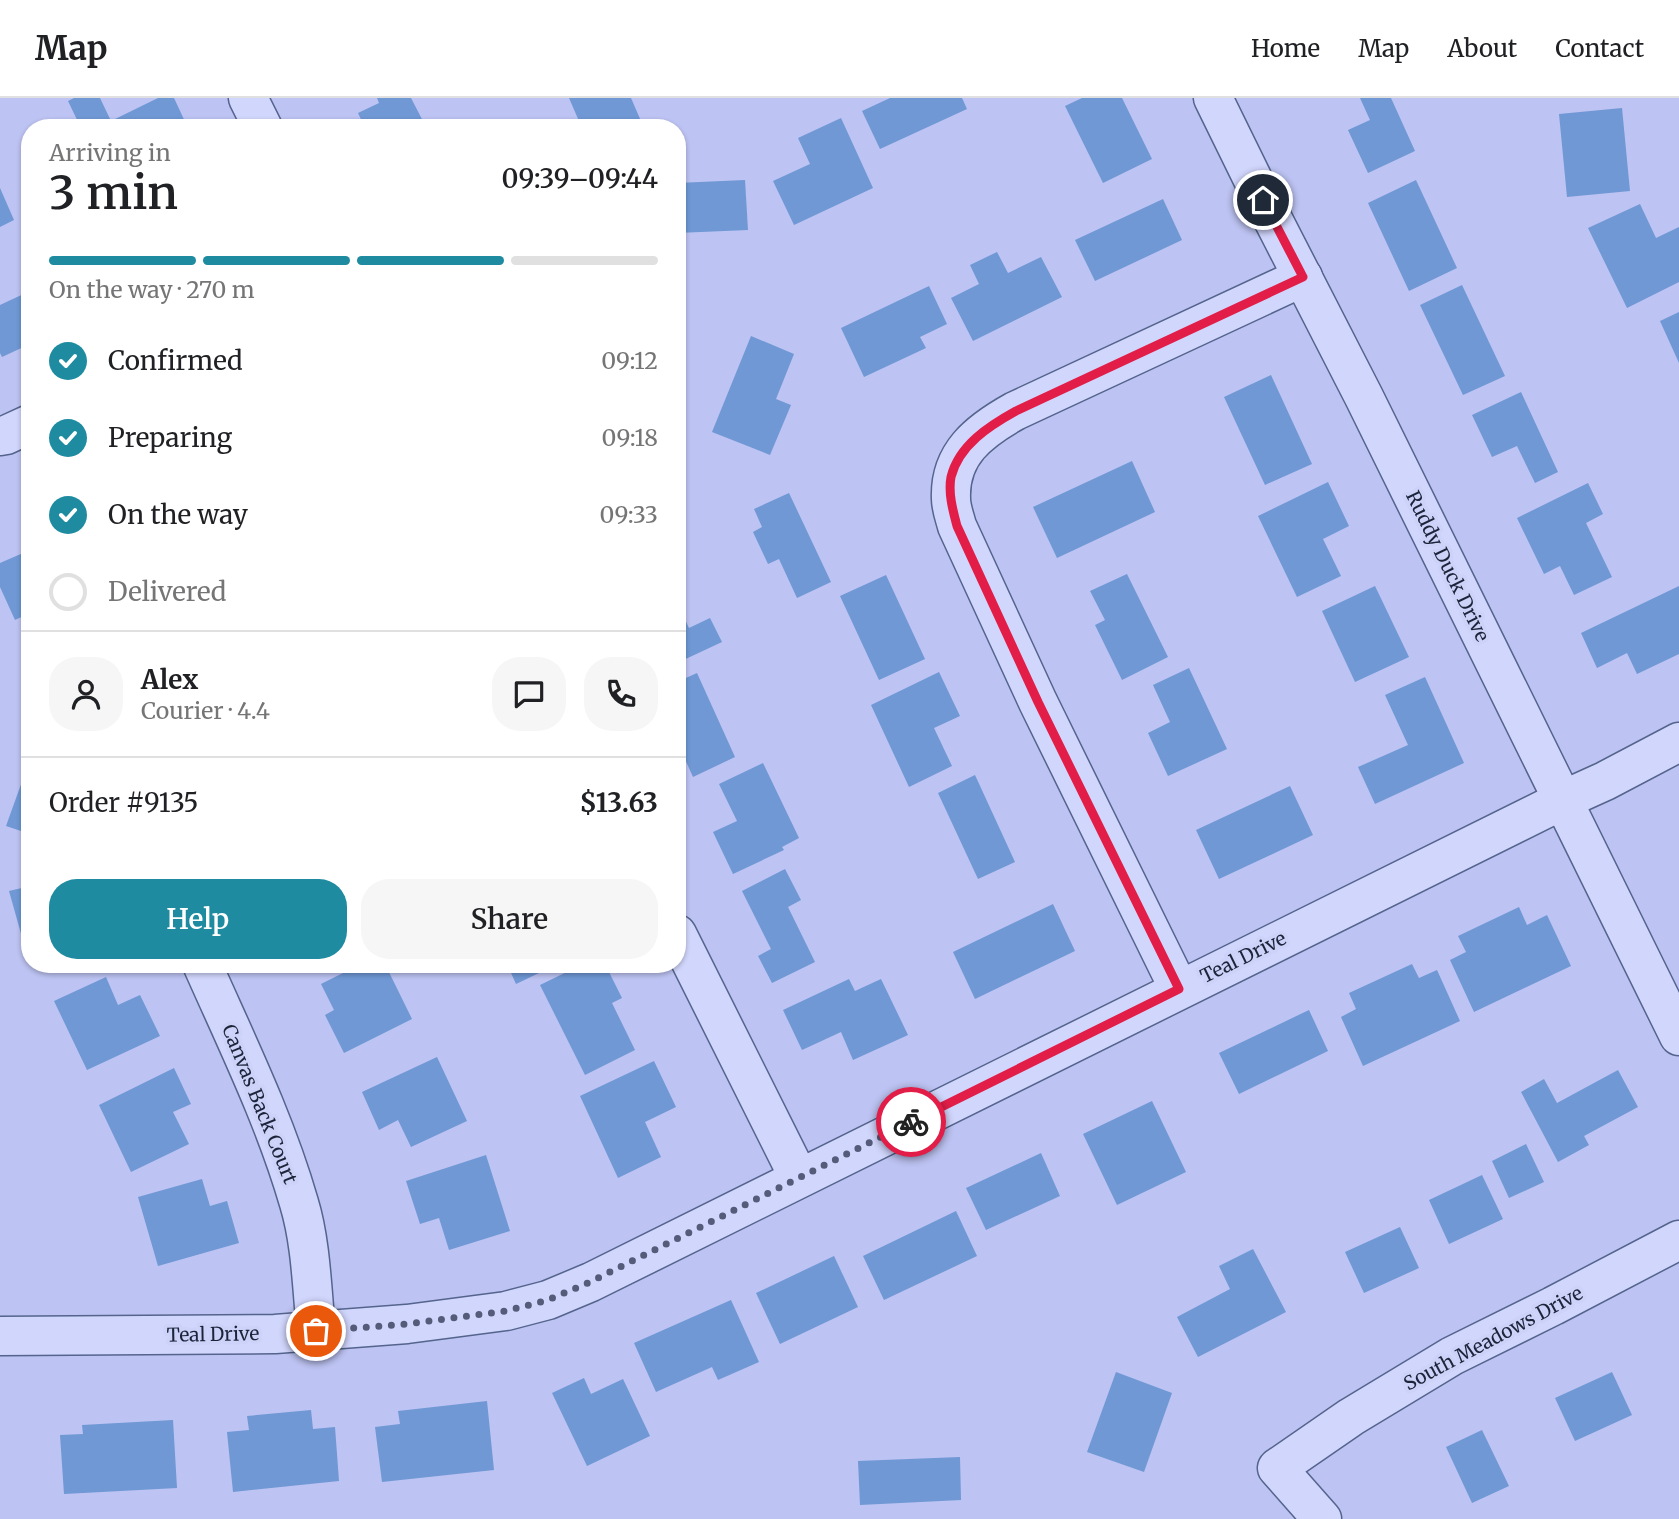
<!DOCTYPE html>
<html lang="en">
<head>
<meta charset="utf-8">
<style>
  :root { --surface:#fff; --page:#f6f6f6; --text:#202124; --muted:#757577; --line:#e0e0e0; --accent:#1e8ba1 }
  body { margin:0; font-family:Merriweather,serif; background:var(--page); color:var(--text); height:100vh; display:flex; flex-direction:column; font-size:26px; white-space:nowrap }
  * { box-sizing:border-box; margin:0 }
  p { font-size:23px; color:var(--muted) }
  .icon { flex:none; width:38px; height:38px; fill:none; stroke:currentColor; stroke-width:2; stroke-linecap:round; stroke-linejoin:round }
  .map { position:relative; flex:1; overflow:hidden }
  .side { position:absolute; left:21px; top:21px; width:665px; height:854px; display:flex; flex-direction:column; background:var(--surface); border-radius:28px; box-shadow:0 2px 5px #0004 }
  .side>* { flex:none }
  .pin { position:absolute; display:grid; place-items:center; width:60px; height:60px; color:#fff; margin:-30px; border:4px solid #fff; border-radius:50%; box-shadow:0 2px 7px #0007 }
  .courier { position:absolute; display:grid; place-items:center; width:70px; height:70px; margin:-35px; border:5px solid #e11d48; border-radius:50%; background:#fff; color:#222; box-shadow:0 2px 9px #0007 }
  .headline em { font-style:normal; font-weight:600 }
  .headline div { display:flex; flex-direction:column-reverse }
  .headline { display:flex; align-items:center; justify-content:space-between; height:119px; padding:0 28px }
  h1 { font-size:46px; font-weight:600; line-height:52px }
  .bar { display:grid; grid-template-columns:repeat(4,1fr); gap:10px 7px; align-content:center; height:84px; padding:0 28px }
  .bar i { height:9px; border-radius:5px; background:var(--line) }
  .bar .selected { background:var(--accent) }
  .bar p { grid-column:span 4 }
  .line { display:flex; align-items:center; gap:18px; padding:0 28px; border-top:2px solid var(--line) }
  .line div { flex:1 }
  .round { display:grid; place-items:center; flex:none; width:74px; height:74px; border-radius:28px; background:var(--page) }
  ol { padding:0 28px; list-style:none }
  li { display:flex; align-items:center; gap:21px; height:77px }
  li p { margin-inline-start:auto }
  li .icon { padding:7px; border-radius:50%; background:var(--accent); color:#fff; stroke-width:4 }
  li:last-child { color:var(--muted) }
  li i { width:38px; height:38px; border:4px solid var(--line); border-radius:50% }
  .button { display:flex; gap:14px; margin-top:auto; padding:14px 28px }
  .button a { flex:1; height:80px; border-radius:28px; background:var(--accent); color:#fff; font-size:28px; font-weight:600; line-height:80px; text-align:center }
  .button a+a { background:var(--page); color:var(--text) }
  header { display:flex; align-items:center; gap:42px; box-sizing:border-box; height:98px; padding:0 35px; background:var(--surface); border-bottom:2px solid var(--line) }
  header strong { font-size:33px }
  nav { display:flex; gap:38px; margin-inline-start:auto; font-size:24px }
  .map>svg:first-child { display:block }
  .building { fill:#6f98d5 }
  .lines { fill:none; stroke-linecap:round; stroke-linejoin:round }
  .minor-casing { stroke:#54648c; stroke-width:41 }
  .minor { stroke:#d1d6fc; stroke-width:38 }
  .done { stroke:#545c7a; stroke-width:7; stroke-dasharray:0 12.6 }
  .route { stroke:#e11d48; stroke-width:9 }
  .labels { text-anchor:middle; dominant-baseline:central; stroke-width:7; stroke-linejoin:round; paint-order:stroke }
  .street-label { font-size:19px; fill:#1b253a; stroke:#cdd2f9 }
</style>
</head>
<body>
<header>
<strong>Map</strong>
<nav><a>Home</a><a>Map</a><a>About</a><a>Contact</a></nav>
</header>
<div class="map">
<svg width="1679" height="1421" viewBox="0 0 1679 1421">
  <rect width="100%" height="100%" fill="#bdc3f2"/>
  <g class="building">
    <path d="M74 0H100L111 23 158 0H174L188 30H81L68 3Z"/>
    <path d="M377 0H411L425 27 420 30H365L358 15 379 5Z"/>
    <path d="M569 0H631L644 30H582Z"/>
    <path d="M890 0H962L967 11 880 51 862 13Z"/>
    <path d="M1082 0H1122L1152 61 1103 85 1065 8Z"/>
    <path d="M1360 0H1391L1415 53 1368 75 1348 32 1370 22Z"/>
    <path d="M1622 10 1630 93 1567 99 1559 16Z"/>
    <path d="M841 20 873 90 794 127 773 83 810 66 798 40Z"/>
    <path d="M745 82 748 132 677 135V85Z"/>
    <path d="M1416 82 1457 170 1409 193 1368 105Z"/>
    <path d="M0 90 14 122 0 129Z"/>
    <path d="M1163 101 1182 142 1095 183 1075 142Z"/>
    <path d="M1640 106 1656 140 1679 129V184L1627 210 1588 130Z"/>
    <path d="M997 154 1008 175 1041 159 1062 199 973 243 951 200 979 186 970 167Z"/>
    <path d="M1462 187 1505 278 1463 297 1420 207Z"/>
    <path d="M929 188 947 226 920 239 926 250 864 279 841 230Z"/>
    <path d="M30 193V246L2 259 0 255V207Z"/>
    <path d="M1679 214V265L1660 223Z"/>
    <path d="M751 238 794 256 776 301 791 307 770 357 712 334Z"/>
    <path d="M1271 277 1312 366 1265 387 1224 299Z"/>
    <path d="M1521 294 1558 374 1535 385 1517 348 1492 359 1472 317Z"/>
    <path d="M1132 363 1155 414 1057 460 1033 409Z"/>
    <path d="M1328 384 1349 428 1323 441 1341 478 1297 499 1258 418Z"/>
    <path d="M1588 385 1603 416 1586 425 1612 479 1574 497 1560 468 1544 476 1517 420Z"/>
    <path d="M789 395 831 484 797 500 779 461 768 466 753 434 762 429 754 411Z"/>
    <path d="M30 452V515L15 522 0 489V465Z"/>
    <path d="M1127 476 1168 559 1122 582 1095 527 1105 522 1090 493Z"/>
    <path d="M886 477 925 561 879 582 840 498Z"/>
    <path d="M1375 488 1409 559 1355 584 1322 513Z"/>
    <path d="M1679 488V556L1637 576 1627 555 1597 570 1581 535Z"/>
    <path d="M677 505 689 530 710 520 722 544 677 565Z"/>
    <path d="M1189 570 1227 651 1168 678 1148 635 1170 624 1153 587Z"/>
    <path d="M939 574 960 618 934 630 952 668 909 689 871 607Z"/>
    <path d="M697 575 735 659 693 679 684 659 677 662V584Z"/>
    <path d="M1425 579 1464 665 1375 706 1358 669 1408 647 1385 597Z"/>
    <path d="M29 664H30V736L6 728Z"/>
    <path d="M763 665 799 740 782 749 784 752 733 776 713 734 737 723 719 686Z"/>
    <path d="M975 677 1015 764 978 781 938 695Z"/>
    <path d="M1290 688 1313 737 1219 781 1196 732Z"/>
    <path d="M785 771 801 802 788 809 815 864 772 885 758 858 771 851 742 793Z"/>
    <path d="M30 788V864H29L9 793Z"/>
    <path d="M1053 806 1075 853 975 901 953 854Z"/>
    <path d="M1519 809 1527 827 1547 817 1571 868 1474 914 1450 862 1466 854 1458 838Z"/>
    <path d="M361 866H385L412 921 344 955 325 917 334 912 321 886Z"/>
    <path d="M507 866H558L516 886Z"/>
    <path d="M583 866H605L622 900 612 905 635 952 585 977 540 887Z"/>
    <path d="M1412 866 1419 880 1437 872 1460 923 1363 968 1341 919 1356 911 1349 895Z"/>
    <path d="M106 879 118 907 140 897 160 938 87 972 54 903Z"/>
    <path d="M849 881 855 893 881 881 908 937 853 962 841 934 802 952 783 912Z"/>
    <path d="M1309 912 1328 953 1239 996 1219 955Z"/>
    <path d="M437 959 467 1023 411 1049 398 1022 379 1032 362 994Z"/>
    <path d="M654 963 676 1009 645 1024 661 1059 618 1080 580 998Z"/>
    <path d="M174 970 191 1006 173 1014 189 1046 131 1074 99 1007Z"/>
    <path d="M1618 972 1638 1009 1584 1038 1589 1047 1558 1064 1521 994 1544 981 1557 1005Z"/>
    <path d="M1152 1003 1186 1074 1117 1107 1083 1036Z"/>
    <path d="M1526 1046 1544 1084 1509 1100 1492 1063Z"/>
    <path d="M1041 1055 1060 1098 986 1132 966 1090Z"/>
    <path d="M486 1057 510 1133 449 1152 439 1120 420 1126 406 1083Z"/>
    <path d="M1482 1077 1503 1121 1449 1146 1429 1102Z"/>
    <path d="M202 1081 210 1108 227 1103 239 1145 158 1168 138 1099Z"/>
    <path d="M956 1113 977 1158 884 1202 863 1158Z"/>
    <path d="M1400 1129 1419 1170 1364 1195 1345 1154Z"/>
    <path d="M1253 1151 1286 1214 1198 1259 1177 1219 1230 1191 1219 1168Z"/>
    <path d="M834 1158 858 1209 780 1246 756 1195Z"/>
    <path d="M731 1202 759 1264 718 1282 712 1269 656 1294 634 1245Z"/>
    <path d="M1116 1274 1172 1295 1144 1374 1087 1354Z"/>
    <path d="M1612 1274 1632 1317 1575 1343 1555 1300Z"/>
    <path d="M584 1280 591 1296 623 1281 650 1338 587 1368 552 1295Z"/>
    <path d="M487 1303 494 1372 382 1384 375 1329 400 1326 398 1313Z"/>
    <path d="M311 1312 313 1331 335 1329 339 1383 233 1394 227 1334 249 1332 247 1318Z"/>
    <path d="M173 1322 177 1390 64 1396 60 1337 83 1336 82 1327Z"/>
    <path d="M1482 1332 1509 1388 1472 1405 1446 1349Z"/>
    <path d="M960 1359 961 1402 860 1407 858 1363Z"/>
  </g>
  <g class="lines">
    <defs>
      <g id="minor">
        <path d="M248 0 263 30"/>
        <path d="M1213 0 1263 102 1364 299 1679 938"/>
        <path d="M0 338 6 337 30 326"/>
        <path d="M677 836 799 1080"/>
        <path d="M202 866C237 945 275 1022 299 1105 311 1144 312 1192 316 1232"/>
        <path d="M1179 891 1038 604 957 428C955 420 951 410 951 401 949 356 979 333 1015 313L1303 179"/>
        <path d="M0 1238 275 1236 407 1226 506 1213 548 1202 591 1184 1563 702 1605 683 1679 644"/>
        <path d="M1322 1421 1277 1370 1351 1319 1452 1258 1553 1208 1679 1142"/>
      </g>
    </defs>
    <use href="#minor" class="minor-casing"/>
    <use href="#minor" class="minor"/>
  </g>
  <g class="lines">
    <path class="done" d="M316 1233 407 1226 506 1213 548 1202 590 1184 911 1024"/>
    <path class="route" d="M911 1024 1179 891 1038 604 957 428C953 413 948 395 951 379 959 347 989 328 1016 313L1303 179 1263 102"/>
  </g>
  <g class="labels">
    <g class="street-label">
      <text transform="translate(1448 468) rotate(64)">Ruddy Duck Drive</text>
      <text transform="translate(1243 859) rotate(-26)">Teal Drive</text>
      <text transform="translate(260 1006) rotate(68)">Canvas Back Court</text>
      <text transform="translate(213 1236) rotate(-1)">Teal Drive</text>
      <text transform="translate(1493 1240) rotate(-28)">South Meadows Drive</text>
    </g>
  </g>
</svg>
<div class="pin" style="left:316px;top:1233px;background:#ea580c"><svg class="icon" aria-label="bag" viewBox="0 0 24 24"><path d="M5 8h14l-1 12H6zM9 8a3 3 0 0 1 6 0"/></svg></div>
<div class="pin" style="left:1263px;top:102px;background:#1f2937"><svg class="icon" aria-label="home" viewBox="0 0 24 24"><path d="M3 11l9-7 9 7M6 9v11h12V9"/></svg></div>
<div class="courier" style="left:911px;top:1024px"><svg class="icon" aria-label="bike" viewBox="0 0 24 24"><circle cx="6" cy="16" r="4"/><circle cx="18" cy="16" r="4"/><path d="M6 16l4-8h5l3 8M10 8l3 8H6M13 5h3"/></svg></div>
<section class="side">
<div class="headline"><div><h1>3 min</h1><p>Arriving in</p></div><em>09:39–09:44</em></div>
<div class="bar"><i class="selected"></i><i class="selected"></i><i class="selected"></i><i></i><p>On the way · 270 m</p></div>
<ol>
<li><svg class="icon" aria-label="check" viewBox="0 0 24 24"><path d="M5 12l5 5 9-10"/></svg>Confirmed<p>09:12</p></li>
<li><svg class="icon" aria-label="check" viewBox="0 0 24 24"><path d="M5 12l5 5 9-10"/></svg>Preparing<p>09:18</p></li>
<li><svg class="icon" aria-label="check" viewBox="0 0 24 24"><path d="M5 12l5 5 9-10"/></svg>On the way<p>09:33</p></li>
<li><i></i>Delivered</li>
</ol>
<div class="line" style="height:126px"><a class="round"><svg class="icon" aria-label="person" viewBox="0 0 24 24"><circle cx="12" cy="8" r="4"/><path d="M4 21q1-7 8-7t8 7"/></svg></a><div><b>Alex</b><p>Courier · 4.4</p></div><a class="round"><svg class="icon" aria-label="chat" viewBox="0 0 24 24"><path d="M4 5h16v11H9l-5 4z"/></svg></a><a class="round"><svg class="icon" aria-label="phone" viewBox="0 0 24 24"><path d="M5 4h4l2 5-3 2q2 4 5 5l2-3 5 2v4C11 20 4 13 5 4z"/></svg></a></div>
<div class="line" style="height:91px"><div>Order #9135</div><b>$13.63</b></div>
<div class="button"><a>Help</a><a>Share</a></div>
</section>
</div>
</body>
</html>
